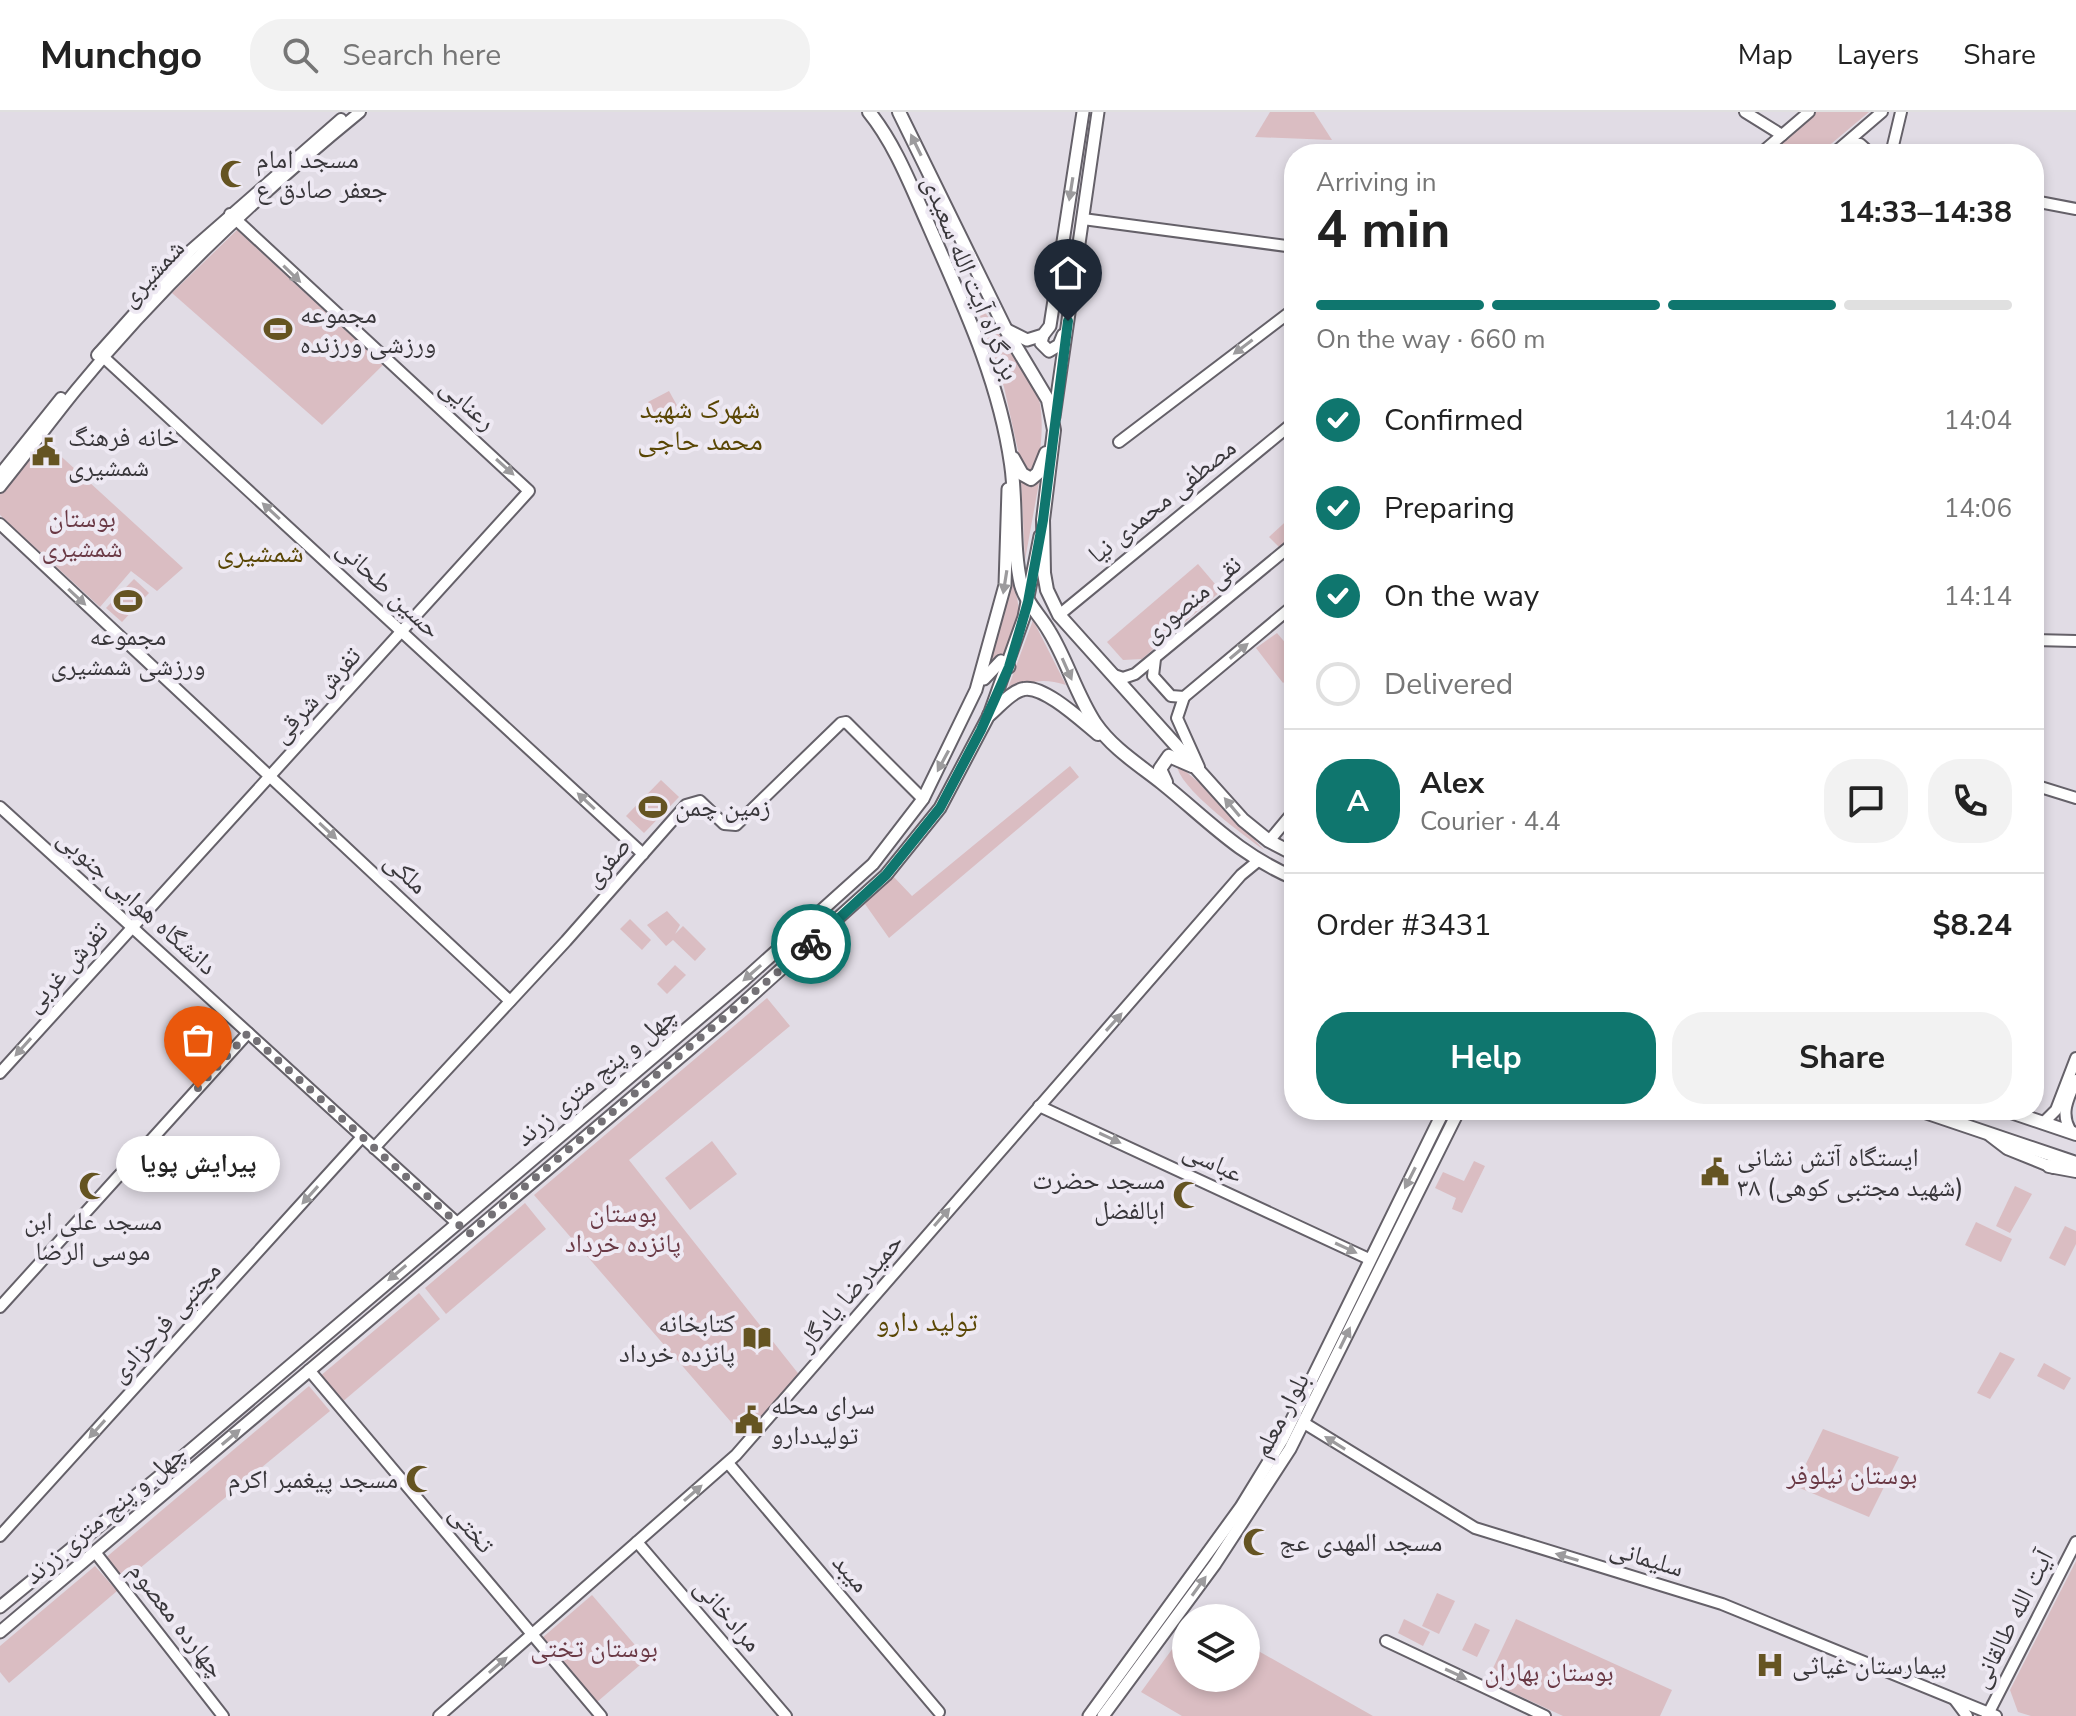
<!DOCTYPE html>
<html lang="en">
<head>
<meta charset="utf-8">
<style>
  :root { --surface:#fff; --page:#f2f2f2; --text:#222; --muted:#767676; --line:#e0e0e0; --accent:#0f766e }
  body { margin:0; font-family:"Nunito Sans","Noto Naskh Arabic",sans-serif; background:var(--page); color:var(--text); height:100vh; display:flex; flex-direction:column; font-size:30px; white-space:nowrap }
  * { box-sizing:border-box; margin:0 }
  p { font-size:26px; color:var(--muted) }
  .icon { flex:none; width:44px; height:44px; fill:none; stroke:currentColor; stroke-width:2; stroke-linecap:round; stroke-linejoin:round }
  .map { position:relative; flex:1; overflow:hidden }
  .drawer { position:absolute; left:1284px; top:32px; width:760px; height:976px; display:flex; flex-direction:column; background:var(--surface); border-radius:32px; box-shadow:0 4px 12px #0003 }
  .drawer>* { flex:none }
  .tools { position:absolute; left:1172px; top:1492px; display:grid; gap:16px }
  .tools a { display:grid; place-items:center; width:88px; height:88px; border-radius:50%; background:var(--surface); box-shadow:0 4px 12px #0003; font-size:40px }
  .pin { position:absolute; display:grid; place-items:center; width:68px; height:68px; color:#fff; margin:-82px -34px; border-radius:50% 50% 50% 0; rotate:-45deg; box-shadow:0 0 8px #0007 }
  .pin .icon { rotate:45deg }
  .courier { position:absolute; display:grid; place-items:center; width:80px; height:80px; margin:-40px; border:6px solid #0f766e; border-radius:50%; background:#fff; color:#222; box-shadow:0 2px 10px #0007 }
  .bubble { position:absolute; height:56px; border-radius:28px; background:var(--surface); box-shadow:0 4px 12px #0003; font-size:26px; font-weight:700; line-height:56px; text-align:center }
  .overview em { font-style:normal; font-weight:700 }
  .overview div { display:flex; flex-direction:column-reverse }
  .overview { display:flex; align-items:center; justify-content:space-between; height:136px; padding:0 32px }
  h1 { font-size:52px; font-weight:700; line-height:60px }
  .bar { display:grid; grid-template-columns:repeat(4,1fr); gap:12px 8px; align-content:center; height:96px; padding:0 32px }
  .bar i { height:10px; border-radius:6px; background:var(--line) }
  .bar .current { background:var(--accent) }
  .bar p { grid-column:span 4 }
  .line { display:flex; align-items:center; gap:20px; padding:0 32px; border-top:2px solid var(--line) }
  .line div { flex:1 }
  .round { display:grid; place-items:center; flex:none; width:84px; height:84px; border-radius:32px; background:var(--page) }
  ol { padding:0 32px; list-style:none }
  li { display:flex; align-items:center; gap:24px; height:88px }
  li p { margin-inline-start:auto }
  li .icon { padding:8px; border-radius:50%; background:var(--accent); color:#fff; stroke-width:4 }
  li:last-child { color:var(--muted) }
  li i { width:44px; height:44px; border:4px solid var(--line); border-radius:50% }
  .cta { display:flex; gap:16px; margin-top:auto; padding:16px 32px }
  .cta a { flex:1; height:92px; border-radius:32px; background:var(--accent); color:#fff; font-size:32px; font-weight:700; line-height:92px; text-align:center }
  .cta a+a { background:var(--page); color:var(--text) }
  header { display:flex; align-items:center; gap:48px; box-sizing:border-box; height:112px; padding:0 40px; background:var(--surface); border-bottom:2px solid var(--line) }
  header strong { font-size:38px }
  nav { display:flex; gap:44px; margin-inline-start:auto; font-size:28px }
  .search { width:560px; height:72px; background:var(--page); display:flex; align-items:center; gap:20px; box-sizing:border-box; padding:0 28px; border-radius:32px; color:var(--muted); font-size:30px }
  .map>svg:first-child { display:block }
  .green { fill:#dabdc2 }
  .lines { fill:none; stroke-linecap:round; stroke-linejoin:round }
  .secondary-casing { stroke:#656169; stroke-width:14 }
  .primary-casing { stroke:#656169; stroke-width:15 }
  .highway-casing { stroke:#656169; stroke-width:16 }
  .secondary { stroke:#fff; stroke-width:10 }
  .primary { stroke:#fff; stroke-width:11 }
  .highway { stroke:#fff; stroke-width:12 }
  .oneway { fill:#9c9b9d }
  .done { stroke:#747176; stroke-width:8; stroke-dasharray:0 14.4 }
  .route { stroke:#0f766e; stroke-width:10 }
  .labels { text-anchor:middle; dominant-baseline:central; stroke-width:8; stroke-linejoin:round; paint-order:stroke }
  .poi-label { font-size:26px; fill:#39373b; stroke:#eee9f3; text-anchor:start }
  .street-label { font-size:26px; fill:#39373b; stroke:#eee9f3 }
  .park-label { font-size:26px; fill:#6a3945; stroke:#eee9f3 }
  .neighbourhood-label { font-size:28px; fill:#594604; stroke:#eee9f3 }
</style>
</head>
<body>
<header>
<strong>Munchgo</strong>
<div class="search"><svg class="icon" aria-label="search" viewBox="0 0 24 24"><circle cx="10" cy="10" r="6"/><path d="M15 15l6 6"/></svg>Search here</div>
<nav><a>Map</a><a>Layers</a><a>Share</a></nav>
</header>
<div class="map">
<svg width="2076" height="1604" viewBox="0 0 2076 1604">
  <rect width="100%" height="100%" fill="#e1dce5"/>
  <g class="green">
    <path d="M1270 0H1314L1332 28 1255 25Z"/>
    <path d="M1816 0H1869L1819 42H1766Z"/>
    <path d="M237 118 383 253 322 313 172 181Z"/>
    <path d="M980 193 1035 273C1045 301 1042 326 1038 355L1029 362 1021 352 1004 275 977 195Z"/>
    <path d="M669 279 679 297 658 309 648 290Z"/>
    <path d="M41 326 183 456 157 479 131 459 100 495 0 403V377Z"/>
    <path d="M1040 365 1025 448 1021 369 1033 372Z"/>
    <path d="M1294 402V425L1280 436 1269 425Z"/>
    <path d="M1011 447 1019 498 1007 546 1000 543 987 551 1010 466Z"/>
    <path d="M1198 452 1221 479 1142 547 1123 548 1107 530Z"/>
    <path d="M134 467 149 481 122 510 106 496Z"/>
    <path d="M1033 508 1066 573C1041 565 1026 569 1005 584Z"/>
    <path d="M1277 521 1294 541V562L1283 571 1256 536Z"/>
    <path d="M1177 652 1210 680 1264 738C1245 724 1176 674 1177 652Z"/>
    <path d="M1070 654 1079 665 889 826 865 792 892 763 912 784Z"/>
    <path d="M661 668 679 685 644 721 626 704Z"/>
    <path d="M667 799 680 813 675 822 683 814 706 837 695 849 673 828 666 834 647 813Z"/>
    <path d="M630 807 651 828 642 838 620 817Z"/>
    <path d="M675 853 686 863 667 882 657 872Z"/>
    <path d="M767 886 790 914 629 1048 801 1265 744 1325 534 1083Z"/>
    <path d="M712 1029 737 1062 690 1098 665 1066Z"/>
    <path d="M1474 1049 1485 1054 1462 1101 1452 1097 1456 1086 1435 1076 1443 1060 1464 1069Z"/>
    <path d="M2015 1074 2032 1082 2010 1121 1996 1114Z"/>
    <path d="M525 1091 546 1117 446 1202 425 1176Z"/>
    <path d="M1976 1110 2012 1127 2001 1150 1965 1133Z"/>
    <path d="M2065 1114 2076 1119V1132L2065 1154 2049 1146Z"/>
    <path d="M419 1181 440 1207 341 1291 319 1265Z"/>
    <path d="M2000 1240 2015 1247 1990 1287 1977 1281Z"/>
    <path d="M2044 1251 2071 1266 2064 1278 2037 1264Z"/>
    <path d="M309 1274 330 1299 122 1471 103 1448Z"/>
    <path d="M1823 1317 1899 1345 1869 1405 1795 1374Z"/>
    <path d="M2076 1449V1604H2031L2018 1600 2010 1578Z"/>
    <path d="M95 1454 117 1479 9 1571 0 1560V1534Z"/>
    <path d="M1437 1481 1455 1489 1439 1522 1422 1514Z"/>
    <path d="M592 1483 647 1547 597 1590 542 1526Z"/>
    <path d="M1404 1507 1430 1520 1423 1534 1398 1521Z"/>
    <path d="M1516 1507 1672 1578 1660 1604H1563L1487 1569Z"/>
    <path d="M1475 1511 1490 1518 1477 1545 1462 1538Z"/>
    <path d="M1186 1518V1566H1246V1532L1373 1604H1182L1141 1580Z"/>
  </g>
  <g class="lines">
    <defs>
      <g id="secondary">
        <path d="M1745 0 1782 23"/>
        <path d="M1846 32H1860L1871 42"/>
        <path d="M1760 42 1809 0"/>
        <path d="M1833 42 1882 0"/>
        <path d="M1891 42 1901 0"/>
        <path d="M2034 89 2076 97"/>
        <path d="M1083 107 1294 135"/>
        <path d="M99 241 643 742"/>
        <path d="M97 243 191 138 341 7"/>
        <path d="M1119 330 1294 197"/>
        <path d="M0 362 61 286"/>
        <path d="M0 375C26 343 50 310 76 278 160 175 257 84 360 0"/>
        <path d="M0 412 510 889"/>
        <path d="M1059 503 1294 310"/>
        <path d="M2034 528 2076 529"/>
        <path d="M1155 547 1153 564 1171 584 1184 585"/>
        <path d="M1114 563 1123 566 1135 562 1294 431"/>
        <path d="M1199 655 1177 606 1184 585 1294 493"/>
        <path d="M2034 673 2076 686"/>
        <path d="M0 695 457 1111"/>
        <path d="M1269 729 1294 699"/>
        <path d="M0 961 529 379 230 102"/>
        <path d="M1039 994 1369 1147"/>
        <path d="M2044 1010 2056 998 2076 946"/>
        <path d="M2072 1021C2059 1002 2068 987 2076 968"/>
        <path d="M1990 1024 2007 1037 2054 1056"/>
        <path d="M374 1036 566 829 686 693 700 689 724 712 736 713 841 611 846 610 923 687"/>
        <path d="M0 1195 248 921"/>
        <path d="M309 1258 601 1604"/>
        <path d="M1304 1311 1475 1416 1722 1492 1996 1604"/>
        <path d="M728 1351 939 1600"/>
        <path d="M0 1424 362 1025"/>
        <path d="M637 1430 786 1604"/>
        <path d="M95 1440 223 1604"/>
        <path d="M1386 1529 1545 1604"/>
        <path d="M1955 1588 1967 1604"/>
        <path d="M439 1604 736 1343 1241 763 1258 749"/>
        <path d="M1987 1604 2076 1430"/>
      </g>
      <g id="primary">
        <path d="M1007 218 1027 228 1043 223 1050 214 1083 0"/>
        <path d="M1043 223 1041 231 1049 239 1059 233 1063 223"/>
        <path d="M1054 305 1098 0"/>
        <path d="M984 567 1001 549 1009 555"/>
        <path d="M0 1495 166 1359 744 868 873 752 923 687 976 578 1005 473 1008 377"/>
        <path d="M0 1520 730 903 886 763 940 696 989 603 1024 505 1040 424"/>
        <path d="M1089 1604 1241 1395 1282 1328 1444 998"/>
        <path d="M1103 1604 1215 1452 1290 1337 1459 998"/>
      </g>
      <g id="highway">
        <path d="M869 0C895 32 911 74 928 112 962 190 999 267 1011 352 1017 391 1012 434 1021 473 1026 491 1040 503 1049 519 1067 548 1076 582 1095 611 1113 637 1138 652 1162 671 1208 708 1238 742 1294 766"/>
        <path d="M899 0 1006 218 1048 288 1054 318 1043 408 1044 461 1047 478 1059 503 1243 708 1269 729 1294 742"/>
        <path d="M1013 346 1022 362 1031 367 1038 361 1046 341"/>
        <path d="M989 603C998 596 1011 579 1024 577 1044 573 1083 610 1098 622"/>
        <path d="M1166 670 1160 657 1169 644 1192 654"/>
        <path d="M1919 998 2076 1051"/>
        <path d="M2005 998 2076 1022"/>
        <path d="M2049 1054 2076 1059"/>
      </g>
    </defs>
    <use href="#secondary" class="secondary-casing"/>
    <use href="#primary" class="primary-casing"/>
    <use href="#highway" class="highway-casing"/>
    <use href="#secondary" class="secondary"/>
    <use href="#primary" class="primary"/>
    <use href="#highway" class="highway"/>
  </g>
  <defs><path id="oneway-solid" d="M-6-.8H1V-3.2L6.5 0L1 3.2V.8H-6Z" transform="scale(2)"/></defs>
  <g class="oneway">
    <use href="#oneway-solid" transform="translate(916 33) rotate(-116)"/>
    <use href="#oneway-solid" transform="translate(1071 77) rotate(99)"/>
    <use href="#oneway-solid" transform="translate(292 162) rotate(44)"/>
    <use href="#oneway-solid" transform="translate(1243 235) rotate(143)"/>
    <use href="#oneway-solid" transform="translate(505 355) rotate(42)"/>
    <use href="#oneway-solid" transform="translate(271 399) rotate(-137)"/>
    <use href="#oneway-solid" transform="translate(1005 470) rotate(99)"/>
    <use href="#oneway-solid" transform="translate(77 485) rotate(43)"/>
    <use href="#oneway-solid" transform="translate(1239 539) rotate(-40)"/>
    <use href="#oneway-solid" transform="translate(1067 557) rotate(66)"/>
    <use href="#oneway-solid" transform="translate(943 649) rotate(118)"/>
    <use href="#oneway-solid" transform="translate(586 689) rotate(-137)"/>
    <use href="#oneway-solid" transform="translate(1232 695) rotate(-130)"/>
    <use href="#oneway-solid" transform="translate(328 719) rotate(43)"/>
    <use href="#oneway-solid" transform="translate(752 861) rotate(139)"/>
    <use href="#oneway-solid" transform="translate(1114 910) rotate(-48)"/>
    <use href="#oneway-solid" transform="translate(23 935) rotate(132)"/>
    <use href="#oneway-solid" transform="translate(1110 1026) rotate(25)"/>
    <use href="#oneway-solid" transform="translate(1410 1066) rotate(117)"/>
    <use href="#oneway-solid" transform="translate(310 1083) rotate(132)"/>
    <use href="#oneway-solid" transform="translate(942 1105) rotate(-49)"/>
    <use href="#oneway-solid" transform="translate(1346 1136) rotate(25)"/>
    <use href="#oneway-solid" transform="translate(397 1161) rotate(140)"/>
    <use href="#oneway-solid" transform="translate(1345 1226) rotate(-64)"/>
    <use href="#oneway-solid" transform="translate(97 1317) rotate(132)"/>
    <use href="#oneway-solid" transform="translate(231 1325) rotate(-40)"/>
    <use href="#oneway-solid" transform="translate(1335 1331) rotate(-148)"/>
    <use href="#oneway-solid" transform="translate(693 1381) rotate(-41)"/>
    <use href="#oneway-solid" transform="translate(1567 1445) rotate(-163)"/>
    <use href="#oneway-solid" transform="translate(1199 1474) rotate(-54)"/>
    <use href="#oneway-solid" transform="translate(498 1553) rotate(-41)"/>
    <use href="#oneway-solid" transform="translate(1456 1562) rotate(25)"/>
  </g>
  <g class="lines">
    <path class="done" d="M198 976 248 921 469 1122 811 832"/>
    <path class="route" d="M811 832 886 763 940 696 981 618 1009 555 1028 490 1043 408 1068 209"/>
  </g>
  <defs>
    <symbol id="mosque-bare" viewBox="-9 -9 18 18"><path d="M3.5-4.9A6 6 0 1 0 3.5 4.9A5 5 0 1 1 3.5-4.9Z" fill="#655422" stroke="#eee9f3" stroke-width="2.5" paint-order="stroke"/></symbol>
    <symbol id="stadium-bare" viewBox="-9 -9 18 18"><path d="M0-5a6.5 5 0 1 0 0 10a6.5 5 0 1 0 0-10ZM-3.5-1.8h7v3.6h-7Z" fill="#655422" stroke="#eee9f3" stroke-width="2.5" paint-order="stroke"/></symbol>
    <symbol id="civic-bare" viewBox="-9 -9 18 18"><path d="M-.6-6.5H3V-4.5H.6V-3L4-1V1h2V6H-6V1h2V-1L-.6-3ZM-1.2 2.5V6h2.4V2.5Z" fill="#655422" stroke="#eee9f3" stroke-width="2.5" paint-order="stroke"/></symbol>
    <symbol id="library-bare" viewBox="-9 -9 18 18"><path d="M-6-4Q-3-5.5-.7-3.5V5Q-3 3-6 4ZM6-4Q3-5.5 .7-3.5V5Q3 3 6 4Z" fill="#655422" stroke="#eee9f3" stroke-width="2.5" paint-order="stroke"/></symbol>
    <symbol id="hospital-bare" viewBox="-9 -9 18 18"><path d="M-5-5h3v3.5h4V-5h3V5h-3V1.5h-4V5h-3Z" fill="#655422" stroke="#eee9f3" stroke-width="2.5" paint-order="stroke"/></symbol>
  </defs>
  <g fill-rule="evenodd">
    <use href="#mosque-bare" x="214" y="42" width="40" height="40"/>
    <use href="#stadium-bare" x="258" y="197" width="40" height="40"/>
    <use href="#civic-bare" x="26" y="320" width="40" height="40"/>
    <use href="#stadium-bare" x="108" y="469" width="40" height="40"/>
    <use href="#stadium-bare" x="633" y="675" width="40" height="40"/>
    <use href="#civic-bare" x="1695" y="1040" width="40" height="40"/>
    <use href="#mosque-bare" x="73" y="1054" width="40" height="40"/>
    <use href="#mosque-bare" x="1167" y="1063" width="40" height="40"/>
    <use href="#library-bare" x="737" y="1206" width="40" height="40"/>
    <use href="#civic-bare" x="729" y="1288" width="40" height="40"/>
    <use href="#mosque-bare" x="400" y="1347" width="40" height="40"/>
    <use href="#mosque-bare" x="1237" y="1410" width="40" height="40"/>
    <use href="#hospital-bare" x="1750" y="1533" width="40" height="40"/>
  </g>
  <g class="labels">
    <g class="poi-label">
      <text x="256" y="47">مسجد امام<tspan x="256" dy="30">جعفر صادق ع</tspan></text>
      <text x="300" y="202">مجموعه<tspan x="300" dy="30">ورزشی ورزنده</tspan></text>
      <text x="68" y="325">خانه فرهنگ<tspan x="68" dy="30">شمشیری</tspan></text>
      <text x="128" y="524" text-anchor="middle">مجموعه<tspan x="128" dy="30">ورزشی شمشیری</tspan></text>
      <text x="675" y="695">زمین چمن</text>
      <text x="1737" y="1045">ایستگاه آتش نشانی<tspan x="1737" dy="30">۳۸ (شهید مجتبی کوهی)</tspan></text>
      <text x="1165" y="1068" text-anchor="end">مسجد حضرت<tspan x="1165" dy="30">ابالفضل</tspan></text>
      <text x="93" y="1109" text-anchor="middle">مسجد علی ابن<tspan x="93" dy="30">موسی الرضا</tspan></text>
      <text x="735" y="1211" text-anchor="end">کتابخانه<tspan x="735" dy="30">پانزده خرداد</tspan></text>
      <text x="771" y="1293">سرای محله<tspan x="771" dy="30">تولیددارو</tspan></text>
      <text x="398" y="1367" text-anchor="end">مسجد پیغمبر اکرم</text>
      <text x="1279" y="1430">مسجد المهدی عج</text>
      <text x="1792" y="1553">بیمارستان غیاثی</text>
    </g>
    <g class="street-label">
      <text transform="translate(152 161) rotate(-47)">شمشیری</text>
      <text transform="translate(971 166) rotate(68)">بزرگراه آیت الله سعیدی</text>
      <text transform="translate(468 292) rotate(42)">رعنایی</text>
      <text transform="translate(1162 389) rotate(-39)">مصطفی محمدی نیا</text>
      <text transform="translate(389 477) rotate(43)">حسین طحانی</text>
      <text transform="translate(1192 487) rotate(-40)">نقی منصوری</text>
      <text transform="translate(316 583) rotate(-48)">تفرش شرقی</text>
      <text transform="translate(607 750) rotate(-49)">صفری</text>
      <text transform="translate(406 761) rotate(43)">ملکی</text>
      <text transform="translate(137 790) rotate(42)">دانشگاه هوایی جنوبی</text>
      <text transform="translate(66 855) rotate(-48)">تفرش غربی</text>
      <text transform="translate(596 964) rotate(-40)">چهل و پنج متری زرند</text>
      <text transform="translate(1213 1050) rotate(25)">عباسی</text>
      <text transform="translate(850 1180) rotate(-49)">حمیدرضا یادگار</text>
      <text transform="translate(165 1210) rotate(-48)">مجتبی فرحزادی</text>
      <text transform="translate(1281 1303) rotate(-62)">بلوار معلم</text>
      <text transform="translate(105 1402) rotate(-40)">چهل و پنج متری زرند</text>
      <text transform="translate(472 1417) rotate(50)">تختی</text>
      <text transform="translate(1647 1446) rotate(17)">سلیمانی</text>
      <text transform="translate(851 1461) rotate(49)">میبد</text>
      <text transform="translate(728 1503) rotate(49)">مرادخانی</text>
      <text transform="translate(2012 1507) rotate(-63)">آیت الله طالقانی</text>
      <text transform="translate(177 1508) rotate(52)">چهارده معصوم</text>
    </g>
    <g class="park-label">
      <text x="82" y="406">بوستان<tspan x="82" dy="30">شمشیری</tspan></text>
      <text x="623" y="1101">بوستان<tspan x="623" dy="30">پانزده خرداد</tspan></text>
      <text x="1852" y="1363">بوستان نیلوفر</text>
      <text x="594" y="1536">بوستان تختی</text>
      <text x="1549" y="1560">بوستان بهاران</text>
    </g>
    <g class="neighbourhood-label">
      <text x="700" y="297">شهرک شهید<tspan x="700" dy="32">محمد حاجی</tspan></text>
      <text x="260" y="441">شمشیری</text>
      <text x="927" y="1210">تولید دارو</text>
    </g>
  </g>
</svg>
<div class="tools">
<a><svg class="icon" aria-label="layers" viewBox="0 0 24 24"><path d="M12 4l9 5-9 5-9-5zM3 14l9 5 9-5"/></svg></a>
</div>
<div class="pin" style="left:198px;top:976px;background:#ea580c"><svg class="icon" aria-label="bag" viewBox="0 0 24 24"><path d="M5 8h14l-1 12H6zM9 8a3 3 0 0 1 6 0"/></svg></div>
<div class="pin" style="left:1068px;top:209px;background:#1f2937"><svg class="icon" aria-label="home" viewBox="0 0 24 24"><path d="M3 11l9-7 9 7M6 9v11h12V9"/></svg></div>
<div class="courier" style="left:811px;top:832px"><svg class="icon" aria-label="bike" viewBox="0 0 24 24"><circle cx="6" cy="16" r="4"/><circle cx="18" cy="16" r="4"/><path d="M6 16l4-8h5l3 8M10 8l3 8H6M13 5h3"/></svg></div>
<div class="bubble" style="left:116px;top:1024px;width:164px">پیرایش پویا</div>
<section class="drawer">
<div class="overview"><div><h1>4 min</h1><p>Arriving in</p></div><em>14:33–14:38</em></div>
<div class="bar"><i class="current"></i><i class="current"></i><i class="current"></i><i></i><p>On the way · 660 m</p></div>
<ol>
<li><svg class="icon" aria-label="check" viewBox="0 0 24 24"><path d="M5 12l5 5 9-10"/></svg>Confirmed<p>14:04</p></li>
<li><svg class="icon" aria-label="check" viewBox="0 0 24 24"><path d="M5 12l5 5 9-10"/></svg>Preparing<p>14:06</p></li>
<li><svg class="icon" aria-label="check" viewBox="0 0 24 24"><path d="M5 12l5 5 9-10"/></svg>On the way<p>14:14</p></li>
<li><i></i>Delivered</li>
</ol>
<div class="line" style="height:144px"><b class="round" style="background:var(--accent);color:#fff">A</b><div><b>Alex</b><p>Courier · 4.4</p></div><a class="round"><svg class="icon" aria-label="chat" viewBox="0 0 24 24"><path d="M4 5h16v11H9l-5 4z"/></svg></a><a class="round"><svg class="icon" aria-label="phone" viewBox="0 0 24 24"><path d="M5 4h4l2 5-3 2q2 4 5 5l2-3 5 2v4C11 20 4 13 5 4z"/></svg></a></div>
<div class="line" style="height:104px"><div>Order #3431</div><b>$8.24</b></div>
<div class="cta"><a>Help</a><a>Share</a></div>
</section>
</div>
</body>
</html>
